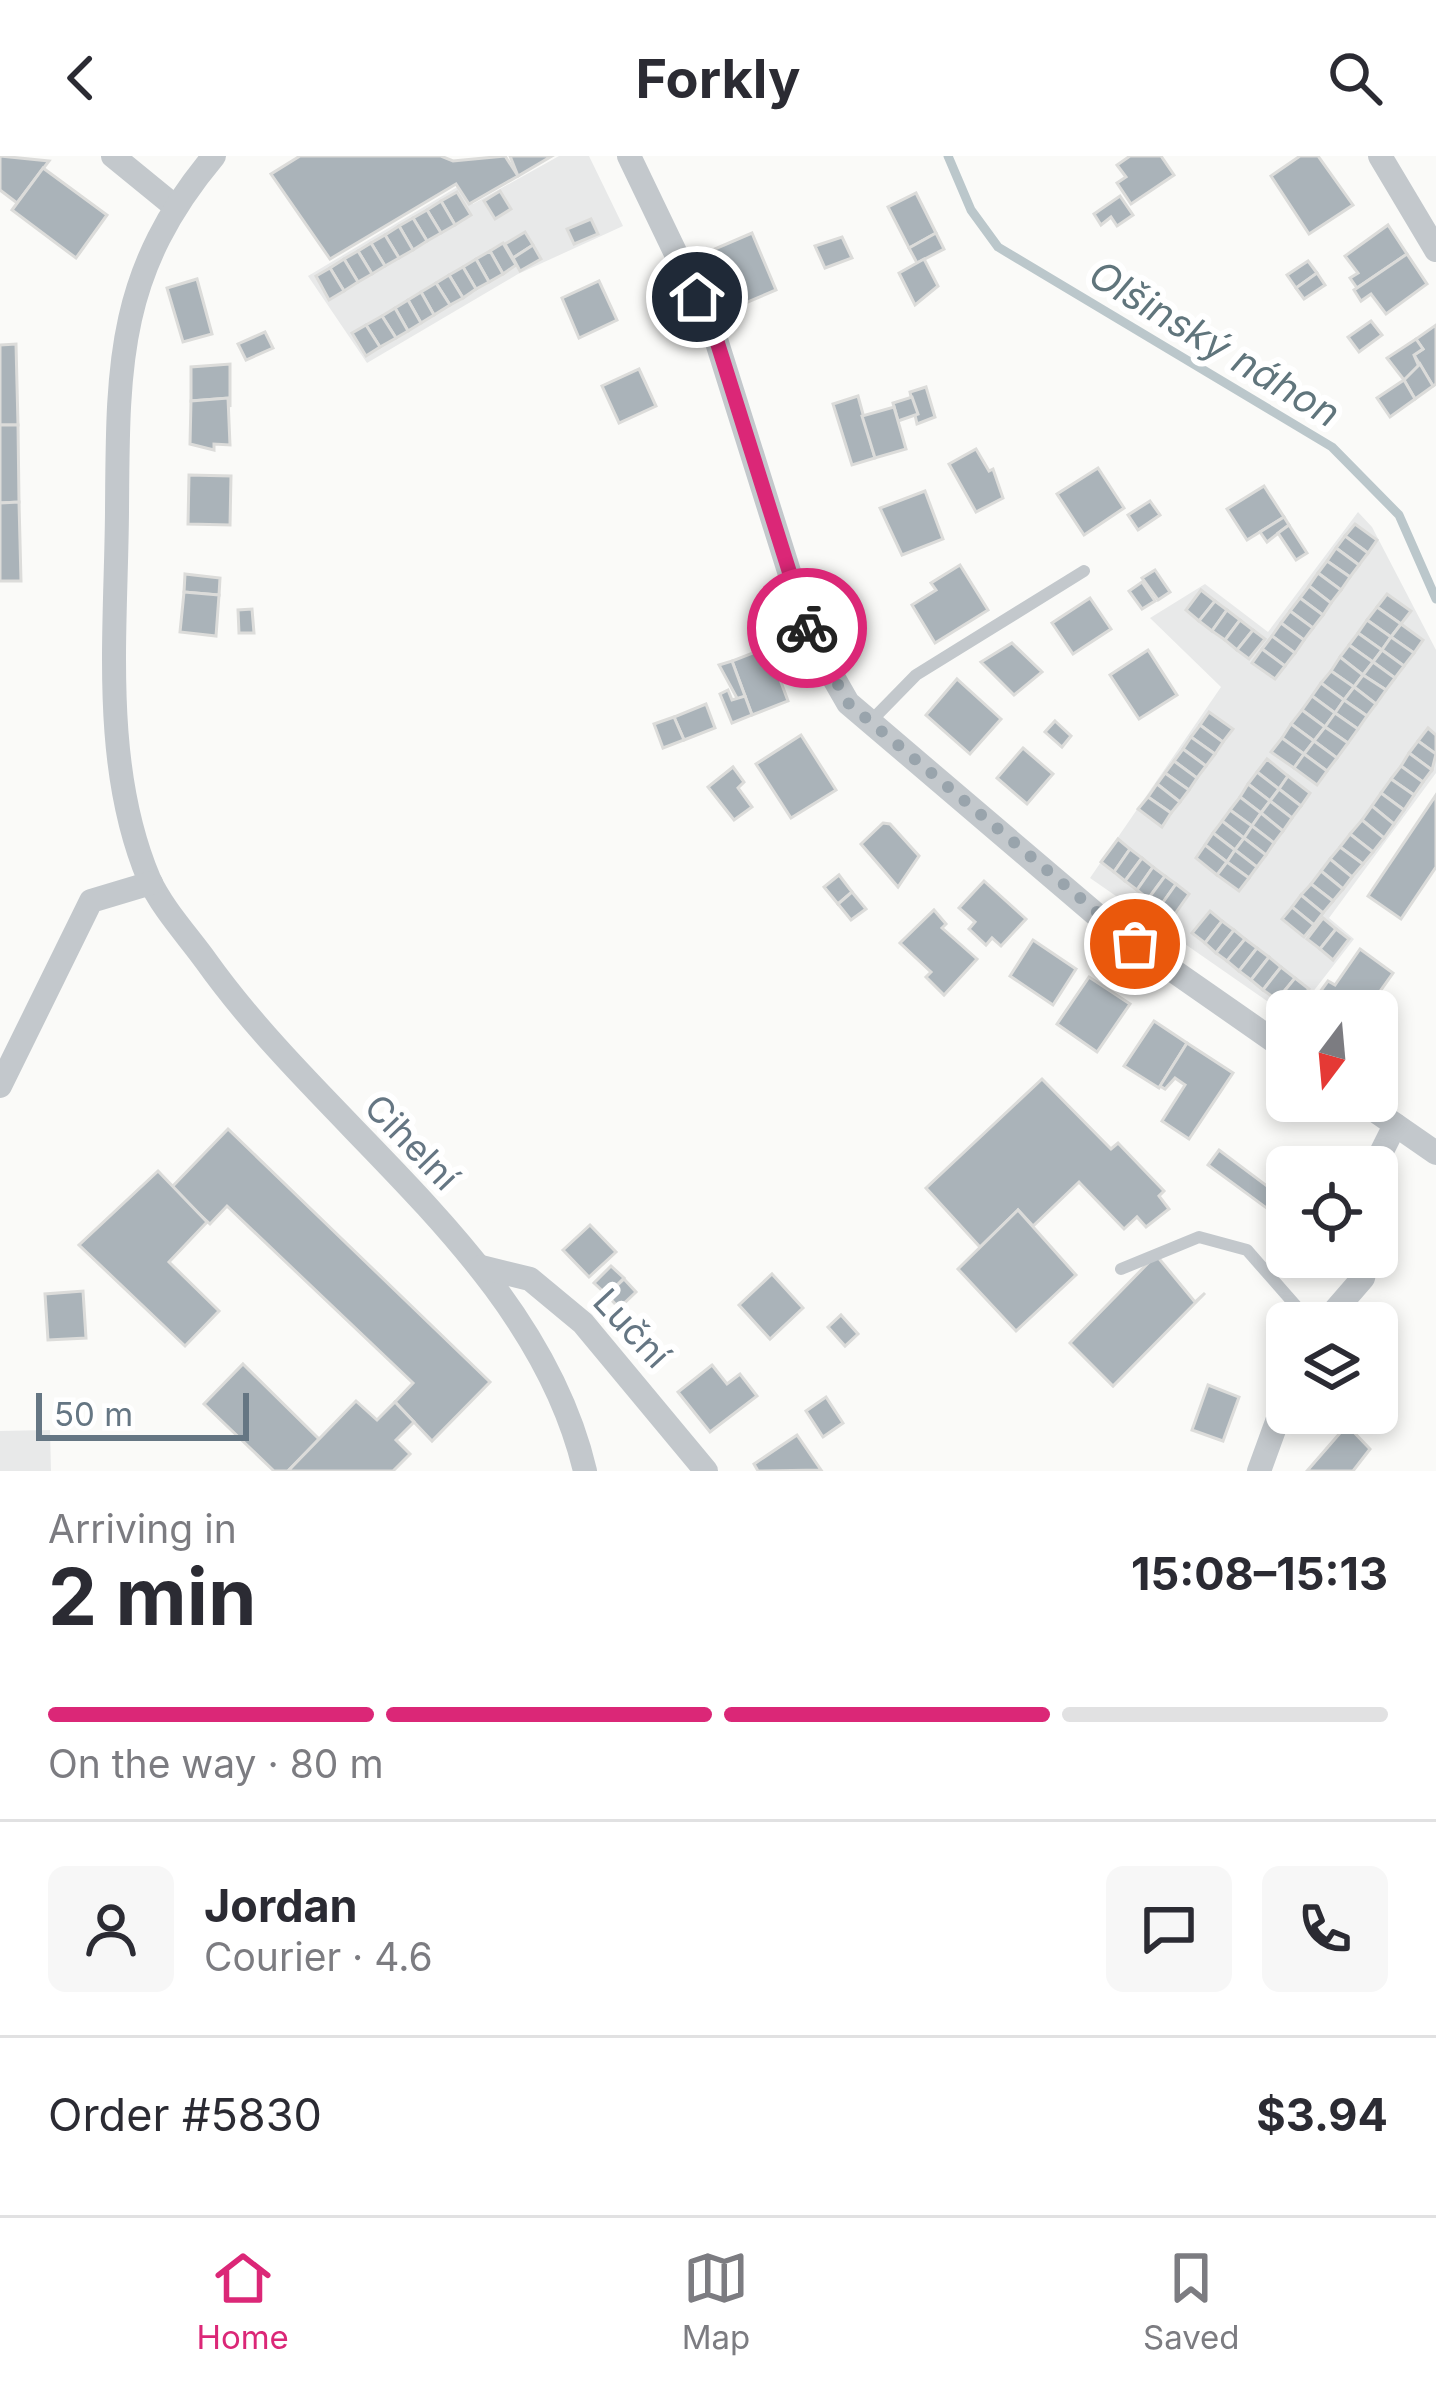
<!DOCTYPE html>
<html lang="en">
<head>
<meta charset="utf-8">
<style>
  :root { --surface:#fff; --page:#f7f7f7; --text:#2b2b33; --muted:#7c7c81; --line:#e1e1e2; --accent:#db2777 }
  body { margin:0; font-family:Inter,sans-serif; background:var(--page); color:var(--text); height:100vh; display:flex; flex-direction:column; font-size:45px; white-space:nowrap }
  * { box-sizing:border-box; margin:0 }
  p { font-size:39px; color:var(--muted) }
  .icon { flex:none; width:66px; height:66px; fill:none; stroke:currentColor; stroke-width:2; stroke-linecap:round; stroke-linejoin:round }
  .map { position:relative; height:1315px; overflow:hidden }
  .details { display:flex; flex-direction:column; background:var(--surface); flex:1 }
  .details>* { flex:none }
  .needle { width:78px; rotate:196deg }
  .tools { position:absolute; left:1266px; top:834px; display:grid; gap:24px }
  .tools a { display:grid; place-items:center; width:132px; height:132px; border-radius:18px; background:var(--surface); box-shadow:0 6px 18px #0003; font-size:60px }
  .scale { position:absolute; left:36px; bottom:30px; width:213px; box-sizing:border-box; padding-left:12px; border:6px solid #657683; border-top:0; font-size:33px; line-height:42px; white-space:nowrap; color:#657683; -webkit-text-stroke:9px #fff; paint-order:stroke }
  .pin { position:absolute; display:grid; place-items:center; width:102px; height:102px; color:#fff; margin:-51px; border:6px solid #fff; border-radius:50%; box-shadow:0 3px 12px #0007 }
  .courier { position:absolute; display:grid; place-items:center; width:120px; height:120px; margin:-60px; border:9px solid #db2777; border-radius:50%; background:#fff; color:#222; box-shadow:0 3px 15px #0007 }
  .summary em { font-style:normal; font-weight:700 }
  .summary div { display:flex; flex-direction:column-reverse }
  .summary { display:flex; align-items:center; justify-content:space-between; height:204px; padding:0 48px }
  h1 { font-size:78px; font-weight:700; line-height:90px }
  .bar { display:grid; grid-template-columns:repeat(4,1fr); gap:18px 12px; align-content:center; height:144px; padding:0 48px }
  .bar i { height:15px; border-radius:9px; background:var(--line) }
  .bar .on { background:var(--accent) }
  .bar p { grid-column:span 4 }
  .line { display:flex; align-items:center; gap:30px; padding:0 48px; border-top:3px solid var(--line) }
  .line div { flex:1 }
  .round { display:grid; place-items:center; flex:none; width:126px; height:126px; border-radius:18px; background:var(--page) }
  header { display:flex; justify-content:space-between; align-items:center; height:156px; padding:0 48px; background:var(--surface); font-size:54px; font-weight:700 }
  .tabs { display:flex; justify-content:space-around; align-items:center; height:168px; border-top:3px solid var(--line); background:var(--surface); font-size:33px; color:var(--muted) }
  .tabs a { display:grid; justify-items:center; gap:6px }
  .tabs .on { color:var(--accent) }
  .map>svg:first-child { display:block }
  .built { fill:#e8e9e9 }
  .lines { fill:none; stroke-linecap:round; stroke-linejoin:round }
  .stream { stroke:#bbc7cb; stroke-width:9 }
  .building { fill:#aab3b9; stroke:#dcdcda; stroke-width:3 }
  .service { stroke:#c3c8cc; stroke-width:12 }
  .minor { stroke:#c3c8cc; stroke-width:24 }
  .done { stroke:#99a4ac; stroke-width:12; stroke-dasharray:0 21.6 }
  .route { stroke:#db2777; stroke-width:15 }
  .labels { text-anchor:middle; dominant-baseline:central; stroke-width:12; stroke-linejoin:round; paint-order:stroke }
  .street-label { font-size:36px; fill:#657683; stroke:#fff }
  .water-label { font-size:39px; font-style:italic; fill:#60757c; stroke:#fff }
</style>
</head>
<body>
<header><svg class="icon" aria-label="back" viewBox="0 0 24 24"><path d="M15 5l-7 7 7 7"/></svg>Forkly<svg class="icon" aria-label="search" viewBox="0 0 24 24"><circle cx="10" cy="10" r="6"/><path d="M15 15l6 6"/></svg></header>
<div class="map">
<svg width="1436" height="1315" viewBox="0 0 1436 1315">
  <rect width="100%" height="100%" fill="#fafaf8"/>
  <g class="built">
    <path d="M559 0H589L623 70 518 118 367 207 308 120 459 30 473 48Z"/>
    <path d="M1358 356 1372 371 1436 494V617L1329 762 1354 783 1298 855 1287 859 1090 722 1221 531 1150 462 1205 428 1268 476Z"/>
    <path d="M50 1274 51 1315H0V1275Z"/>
  </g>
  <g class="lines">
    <path class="stream" d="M948 0 971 54 998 91 1332 291 1399 359 1436 443"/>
  </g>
  <g class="building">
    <path d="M0 0 49 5 17 47 0 34Z"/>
    <path d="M300 0H441L453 5 505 0 518 20 469 48 456 28 330 103 271 18Z"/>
    <path d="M510 0H552L518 20Z"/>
    <path d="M1130 0H1161L1174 19 1131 48 1117 27 1126 21 1117 9Z"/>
    <path d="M1300 0H1318L1353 49 1309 78 1271 20Z"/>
    <path d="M43 12 107 59 76 102 12 54Z"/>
    <path d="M500 35 511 53 495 63 484 45Z"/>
    <path d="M457 36 471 59 455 69 441 45Z"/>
    <path d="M916 37 936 77 909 92 888 51Z"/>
    <path d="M1120 40 1133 59 1117 70 1111 61 1101 69 1094 58Z"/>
    <path d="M441 45 455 69 441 77 427 54Z"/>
    <path d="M427 54 441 77 427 85 413 62Z"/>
    <path d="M413 62 427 85 413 94 399 70Z"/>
    <path d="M591 63 598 78 574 88 567 73Z"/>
    <path d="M1388 69 1407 98 1357 132 1350 122 1358 117 1345 100Z"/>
    <path d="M399 70 413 94 399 102 385 79Z"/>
    <path d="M525 76 533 89 513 102 505 88Z"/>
    <path d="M752 77 776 134 736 151 710 95Z"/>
    <path d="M936 77 944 93 917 107 909 92Z"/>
    <path d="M385 79 399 102 385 110 371 87Z"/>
    <path d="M842 81 852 102 825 112 815 90Z"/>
    <path d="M371 87 385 110 372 118 358 95Z"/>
    <path d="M503 87 516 109 503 118 490 95Z"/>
    <path d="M533 89 541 103 520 115 513 102Z"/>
    <path d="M358 95 372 118 358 126 344 103Z"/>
    <path d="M490 95 503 118 489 126 476 103Z"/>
    <path d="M1407 98 1427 128 1386 158 1371 138 1361 145 1354 134Z"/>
    <path d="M344 103 358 126 344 135 330 112Z"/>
    <path d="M476 103 489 126 476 133 463 111Z"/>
    <path d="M924 103 938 130 915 149 899 117Z"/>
    <path d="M1308 105 1317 117 1296 132 1287 119Z"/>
    <path d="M463 111 476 133 463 142 449 119Z"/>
    <path d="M330 112 344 135 329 144 316 120Z"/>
    <path d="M1317 117 1325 129 1304 143 1296 132Z"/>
    <path d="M449 119 463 142 450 149 436 127Z"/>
    <path d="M197 123 212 178 183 186 167 132Z"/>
    <path d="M599 125 617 164 579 182 562 142Z"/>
    <path d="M436 127 450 149 434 159 421 136Z"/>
    <path d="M421 136 434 159 421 167 408 144Z"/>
    <path d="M408 144 421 167 408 175 395 152Z"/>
    <path d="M395 152 408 175 396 182 382 160Z"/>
    <path d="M382 160 396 182 380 191 366 169Z"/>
    <path d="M1371 165 1382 179 1359 196 1348 181Z"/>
    <path d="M366 169 380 191 366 200 352 177Z"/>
    <path d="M1436 169V228L1433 230 1414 199 1423 193 1416 183Z"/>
    <path d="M265 176 273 192 246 204 238 188Z"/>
    <path d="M1416 183 1423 193 1414 199 1420 213 1404 224 1387 202Z"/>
    <path d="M16 188 18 269H0V189Z"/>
    <path d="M230 208V251L228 242 191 245V211Z"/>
    <path d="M1420 208 1433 230 1415 243 1404 224Z"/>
    <path d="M639 213 656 250 619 267 602 230Z"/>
    <path d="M1404 224 1415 243 1390 261 1377 242Z"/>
    <path d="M926 231 935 261 917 268 910 236Z"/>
    <path d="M858 240 875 302 852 309 833 248Z"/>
    <path d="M912 241 918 258 898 265 893 247Z"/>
    <path d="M228 242 230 289 214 288V294L190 288 191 245Z"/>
    <path d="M894 251 906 293 875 302 862 260Z"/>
    <path d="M0 269H18L19 346 0 347Z"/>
    <path d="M976 293 989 315 993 313 1003 342 976 356 949 308Z"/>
    <path d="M1098 312 1124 352 1084 379 1057 338Z"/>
    <path d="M189 319 231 320 230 369 188 368Z"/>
    <path d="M1264 330 1284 361 1247 384 1227 353Z"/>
    <path d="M925 335 943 383 902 399 880 352Z"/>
    <path d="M1150 345 1160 359 1138 374 1128 359Z"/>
    <path d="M19 346 21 425H0V347Z"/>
    <path d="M1284 361 1289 369 1267 386 1260 376Z"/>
    <path d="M1355 368 1377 384 1368 397 1345 380Z"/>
    <path d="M1289 369 1307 397 1296 404 1278 377Z"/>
    <path d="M1345 380 1368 397 1359 409 1336 392Z"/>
    <path d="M1336 392 1359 409 1350 421 1327 405Z"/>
    <path d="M1327 405 1350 421 1341 434 1318 417Z"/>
    <path d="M960 409 988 454 935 487 912 449 936 434 931 427Z"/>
    <path d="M1155 414 1170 436 1158 444 1142 422Z"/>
    <path d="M1318 417 1341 434 1331 447 1309 430Z"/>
    <path d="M185 418 220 422 219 439 184 436Z"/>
    <path d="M1142 426 1155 445 1142 453 1129 435Z"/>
    <path d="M1309 430 1331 447 1323 459 1300 442Z"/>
    <path d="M1201 434 1215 445 1199 465 1186 454Z"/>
    <path d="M184 436 219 439 216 480 180 476Z"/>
    <path d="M1387 438 1411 455 1401 468 1377 451Z"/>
    <path d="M1090 442 1111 473 1073 498 1052 467Z"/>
    <path d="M1300 442 1323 459 1313 472 1290 455Z"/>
    <path d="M1215 445 1227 454 1212 475 1199 465Z"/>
    <path d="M1377 451 1401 468 1391 481 1367 464Z"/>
    <path d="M252 453 254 477H239L238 454Z"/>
    <path d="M1227 454 1240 464 1225 484 1212 475Z"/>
    <path d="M1290 455 1313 472 1304 484 1281 467Z"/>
    <path d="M1240 464 1253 474 1237 494 1225 484Z"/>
    <path d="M1367 464 1391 481 1382 494 1358 477Z"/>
    <path d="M1281 467 1304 484 1295 497 1272 480Z"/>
    <path d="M1401 468 1423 484 1414 497 1391 481Z"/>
    <path d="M1253 474 1265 483 1249 503 1237 494Z"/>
    <path d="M1358 477 1382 494 1373 506 1349 489Z"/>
    <path d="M1272 480 1295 497 1285 510 1262 493Z"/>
    <path d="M1391 481 1414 497 1404 510 1382 494Z"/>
    <path d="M1012 487 1042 516 1014 539 981 506Z"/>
    <path d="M1349 489 1373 506 1363 519 1340 501Z"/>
    <path d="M768 491 788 545 752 559 732 505Z"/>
    <path d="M1262 493 1285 510 1275 523 1252 507Z"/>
    <path d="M1148 494 1177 539 1139 563 1110 519Z"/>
    <path d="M1382 494 1404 510 1395 522 1373 506Z"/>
    <path d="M1340 501 1363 519 1354 531 1331 515Z"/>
    <path d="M732 505 745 540 738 544 719 509Z"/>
    <path d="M1373 506 1395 522 1386 534 1363 519Z"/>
    <path d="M1331 515 1354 531 1344 544 1321 527Z"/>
    <path d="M1363 519 1386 534 1376 548 1354 531Z"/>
    <path d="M957 523 1001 563 970 598 926 559Z"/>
    <path d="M1321 527 1344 544 1335 557 1312 540Z"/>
    <path d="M1354 531 1376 548 1367 560 1344 544Z"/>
    <path d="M728 534 732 544 745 540 752 559 732 567 720 538Z"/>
    <path d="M1312 540 1335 557 1325 571 1302 554Z"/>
    <path d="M1344 544 1367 560 1358 573 1335 557Z"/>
    <path d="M706 548 715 572 684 584 674 561Z"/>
    <path d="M1302 554 1325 571 1314 585 1291 568Z"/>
    <path d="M1209 556 1233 573 1223 586 1200 569Z"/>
    <path d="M1335 557 1358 573 1348 587 1325 571Z"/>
    <path d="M674 561 684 584 663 592 654 568Z"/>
    <path d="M1055 565 1071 580 1062 591 1045 576Z"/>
    <path d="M1291 568 1314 585 1304 598 1282 582Z"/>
    <path d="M1200 569 1223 586 1215 598 1191 581Z"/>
    <path d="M1325 571 1348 587 1337 602 1314 585Z"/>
    <path d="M1428 572 1436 579V598L1418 585Z"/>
    <path d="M801 579 836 634 791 662 756 608Z"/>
    <path d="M1191 581 1215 598 1206 610 1183 593Z"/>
    <path d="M1282 582 1304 598 1294 612 1271 596Z"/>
    <path d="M1314 585 1337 602 1327 615 1304 598Z"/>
    <path d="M1418 585 1436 598 1432 614 1409 597Z"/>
    <path d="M1023 592 1053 618 1027 648 997 622Z"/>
    <path d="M1183 593 1206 610 1197 622 1174 605Z"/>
    <path d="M1409 597 1432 614 1423 626 1401 610Z"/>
    <path d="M1304 598 1327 615 1317 629 1294 612Z"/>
    <path d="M1267 603 1288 620 1279 633 1257 616Z"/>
    <path d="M1174 605 1197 622 1189 634 1165 617Z"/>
    <path d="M1401 610 1423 626 1414 639 1391 623Z"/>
    <path d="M733 611 744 626 738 632 752 651 734 664 708 631Z"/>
    <path d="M1257 616 1279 633 1270 645 1248 628Z"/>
    <path d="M1165 617 1189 634 1180 646 1157 628Z"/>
    <path d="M1288 620 1310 637 1301 650 1279 633Z"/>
    <path d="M1391 623 1414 639 1404 654 1381 637Z"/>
    <path d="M1157 628 1180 646 1171 657 1148 641Z"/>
    <path d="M1248 628 1270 645 1261 657 1240 641Z"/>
    <path d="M1279 633 1301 650 1292 662 1270 645Z"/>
    <path d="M1381 637 1404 654 1394 668 1372 650Z"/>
    <path d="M1436 639V711L1401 763 1368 740Z"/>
    <path d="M1148 641 1171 657 1162 671 1138 653Z"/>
    <path d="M1240 641 1261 657 1252 670 1230 654Z"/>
    <path d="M1270 645 1292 662 1283 675 1261 657Z"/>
    <path d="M1372 650 1394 668 1384 682 1362 664Z"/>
    <path d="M1230 654 1252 670 1244 682 1222 665Z"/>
    <path d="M1261 657 1283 675 1274 687 1252 670Z"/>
    <path d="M1362 664 1384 682 1373 696 1350 678Z"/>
    <path d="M1222 665 1244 682 1235 694 1213 677Z"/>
    <path d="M883 667 890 668 919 700 898 731 861 688Z"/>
    <path d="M1252 670 1274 687 1266 699 1244 682Z"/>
    <path d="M1213 677 1235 694 1227 706 1205 689Z"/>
    <path d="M1350 678 1373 696 1363 708 1340 691Z"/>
    <path d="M1244 682 1266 699 1257 711 1235 694Z"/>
    <path d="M1118 683 1130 693 1114 716 1101 706Z"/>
    <path d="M1205 689 1227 706 1217 719 1196 702Z"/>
    <path d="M1340 691 1363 708 1352 721 1330 703Z"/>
    <path d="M1130 693 1142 702 1125 725 1114 716Z"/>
    <path d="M1235 694 1257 711 1249 722 1227 706Z"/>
    <path d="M1142 702 1153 711 1137 734 1125 725Z"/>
    <path d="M1330 703 1352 721 1343 733 1321 715Z"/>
    <path d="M1227 706 1249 722 1239 735 1217 719Z"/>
    <path d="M1153 711 1165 720 1148 743 1137 734Z"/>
    <path d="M1321 715 1343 733 1333 745 1311 728Z"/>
    <path d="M839 719 852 736 838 748 824 731Z"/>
    <path d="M1165 720 1176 728 1159 752 1148 743Z"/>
    <path d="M984 725 1026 763 1001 790 992 782 986 789 969 773 975 766 959 752Z"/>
    <path d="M1176 728 1189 738 1172 762 1159 752Z"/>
    <path d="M1311 728 1333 745 1323 757 1301 739Z"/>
    <path d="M852 736 866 753 851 764 838 748Z"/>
    <path d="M1301 739 1323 757 1314 769 1292 751Z"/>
    <path d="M1292 751 1314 769 1304 781 1282 763Z"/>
    <path d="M934 754 946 768 942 772 977 803 944 839 926 821 931 816 900 787Z"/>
    <path d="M1210 755 1222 765 1205 787 1192 777Z"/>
    <path d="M1323 762 1336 773 1320 793 1307 783Z"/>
    <path d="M1222 765 1234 774 1216 797 1205 787Z"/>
    <path d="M1336 773 1349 783 1333 804 1320 793Z"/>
    <path d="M1234 774 1245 783 1227 805 1216 797Z"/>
    <path d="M1245 783 1257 792 1239 815 1227 805Z"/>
    <path d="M1033 784 1076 813 1053 849 1010 820Z"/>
    <path d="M1257 792 1269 801 1251 824 1239 815Z"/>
    <path d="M1360 793 1393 817 1366 855H1306L1328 825 1335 829Z"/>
    <path d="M1269 801 1281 811 1263 834 1251 824Z"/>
    <path d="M1281 811 1295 822 1277 844 1263 834Z"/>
    <path d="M1089 821 1130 848 1097 896 1057 868Z"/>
    <path d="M1295 822 1309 833 1290 855 1277 844Z"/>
    <path d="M1154 865 1187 887 1159 932 1124 910Z"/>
    <path d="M1187 887 1233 917 1189 983 1162 965 1185 929 1175 922 1165 933 1160 930Z"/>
    <path d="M1042 923 1111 993 1118 987 1164 1035 1159 1040 1169 1053 1146 1071 1137 1061 1124 1073 1079 1026 1033 1070 1018 1054 980 1091 926 1032Z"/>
    <path d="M228 973 490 1226 432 1285 395 1246 413 1227 227 1050 210 1068 171 1032Z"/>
    <path d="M1219 994 1287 1045V1067L1208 1009Z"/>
    <path d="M158 1015 207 1066 169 1106 219 1155 185 1190 79 1089Z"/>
    <path d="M1018 1054 1076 1119 1016 1175 958 1113Z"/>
    <path d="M590 1069 616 1096 589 1121 563 1094Z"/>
    <path d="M1156 1099 1195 1146 1205 1137 1113 1230 1070 1187Z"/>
    <path d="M611 1110 624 1122 607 1139 594 1127Z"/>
    <path d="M772 1118 803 1152 770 1183 739 1149Z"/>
    <path d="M624 1123 636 1136 619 1152 607 1139Z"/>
    <path d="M83 1135 86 1182 48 1184 45 1138Z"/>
    <path d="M841 1159 858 1178 845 1190 828 1171Z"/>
    <path d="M243 1208 319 1283 288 1315H274L204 1248Z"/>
    <path d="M712 1209 727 1228 740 1218 757 1240 710 1276 678 1236Z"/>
    <path d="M1208 1229 1239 1241 1223 1285 1192 1274Z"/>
    <path d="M826 1241 843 1267 823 1281 806 1255Z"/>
    <path d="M356 1245 377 1264 395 1246 414 1266 396 1284 410 1298 393 1315H288Z"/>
    <path d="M1347 1269 1370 1293 1353 1315H1307Z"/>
    <path d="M797 1279 821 1314 758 1315 754 1308Z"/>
  </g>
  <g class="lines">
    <g class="service">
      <path d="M871 565 916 519 1084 415"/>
      <path d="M1121 1113 1199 1081 1247 1094 1311 1167"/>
    </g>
    <g class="minor">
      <path d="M113 0 173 49"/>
      <path d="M214 0C116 117 118 210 117 356 116 477 101 609 149 723 162 752 188 780 206 805 327 975 536 1106 585 1315"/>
      <path d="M629 0 714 177 809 479 848 547 1112 772 1287 894"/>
      <path d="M1380 0 1436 94"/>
      <path d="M0 930 91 745 151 727"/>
      <path d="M1361 945 1436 997"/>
      <path d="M1374 1011 1395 969"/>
      <path d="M481 1111 530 1123 583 1167 706 1315"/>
      <path d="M1324 1167 1363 1122 1368 1101"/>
      <path d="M1259 1315 1287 1238"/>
    </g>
  </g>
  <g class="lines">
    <path class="done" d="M807 472 848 547 1135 788"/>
    <path class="route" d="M697 141 714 176 807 472"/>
  </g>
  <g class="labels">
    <g class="street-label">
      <text transform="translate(412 986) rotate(46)">Cihelní</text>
      <text transform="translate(632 1172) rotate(47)">Luční</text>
    </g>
    <g class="water-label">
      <text transform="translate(1215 187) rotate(31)">Olšinský náhon</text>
    </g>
  </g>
</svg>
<div class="tools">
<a><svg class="needle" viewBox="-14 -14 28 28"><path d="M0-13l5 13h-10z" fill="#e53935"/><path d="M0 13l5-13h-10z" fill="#7c7c81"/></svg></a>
<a><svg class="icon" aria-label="locate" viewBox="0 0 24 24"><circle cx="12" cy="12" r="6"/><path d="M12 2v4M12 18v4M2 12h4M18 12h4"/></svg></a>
<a><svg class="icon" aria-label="layers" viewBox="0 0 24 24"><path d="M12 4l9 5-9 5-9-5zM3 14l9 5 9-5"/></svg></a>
</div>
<div class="scale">50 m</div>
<div class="pin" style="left:1135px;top:788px;background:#ea580c"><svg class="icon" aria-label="bag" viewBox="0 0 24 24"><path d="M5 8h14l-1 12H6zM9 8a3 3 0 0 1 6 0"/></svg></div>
<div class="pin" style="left:697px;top:141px;background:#1f2937"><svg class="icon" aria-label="home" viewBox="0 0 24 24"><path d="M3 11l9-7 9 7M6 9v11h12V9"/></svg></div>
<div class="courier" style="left:807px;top:472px"><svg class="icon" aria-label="bike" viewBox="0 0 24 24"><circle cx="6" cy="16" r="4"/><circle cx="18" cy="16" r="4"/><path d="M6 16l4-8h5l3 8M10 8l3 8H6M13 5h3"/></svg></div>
</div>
<section class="details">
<div class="summary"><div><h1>2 min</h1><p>Arriving in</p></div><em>15:08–15:13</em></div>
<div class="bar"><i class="on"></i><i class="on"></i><i class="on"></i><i></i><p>On the way · 80 m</p></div>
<div class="line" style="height:216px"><a class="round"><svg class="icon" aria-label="person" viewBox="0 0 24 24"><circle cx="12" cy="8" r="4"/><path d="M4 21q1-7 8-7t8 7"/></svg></a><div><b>Jordan</b><p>Courier · 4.6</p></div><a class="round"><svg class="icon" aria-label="chat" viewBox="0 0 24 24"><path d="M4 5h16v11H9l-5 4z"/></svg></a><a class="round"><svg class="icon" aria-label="phone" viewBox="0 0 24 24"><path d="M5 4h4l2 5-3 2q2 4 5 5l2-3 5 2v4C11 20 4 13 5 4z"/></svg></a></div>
<div class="line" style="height:156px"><div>Order #5830</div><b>$3.94</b></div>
</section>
<nav class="tabs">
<a class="on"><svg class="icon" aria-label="home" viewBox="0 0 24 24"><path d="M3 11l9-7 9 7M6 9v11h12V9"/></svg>Home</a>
<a><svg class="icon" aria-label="map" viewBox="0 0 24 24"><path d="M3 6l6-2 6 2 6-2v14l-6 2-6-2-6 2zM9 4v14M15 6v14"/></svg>Map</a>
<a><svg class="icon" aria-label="saved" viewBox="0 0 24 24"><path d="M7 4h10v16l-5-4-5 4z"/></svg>Saved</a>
</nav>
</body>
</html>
